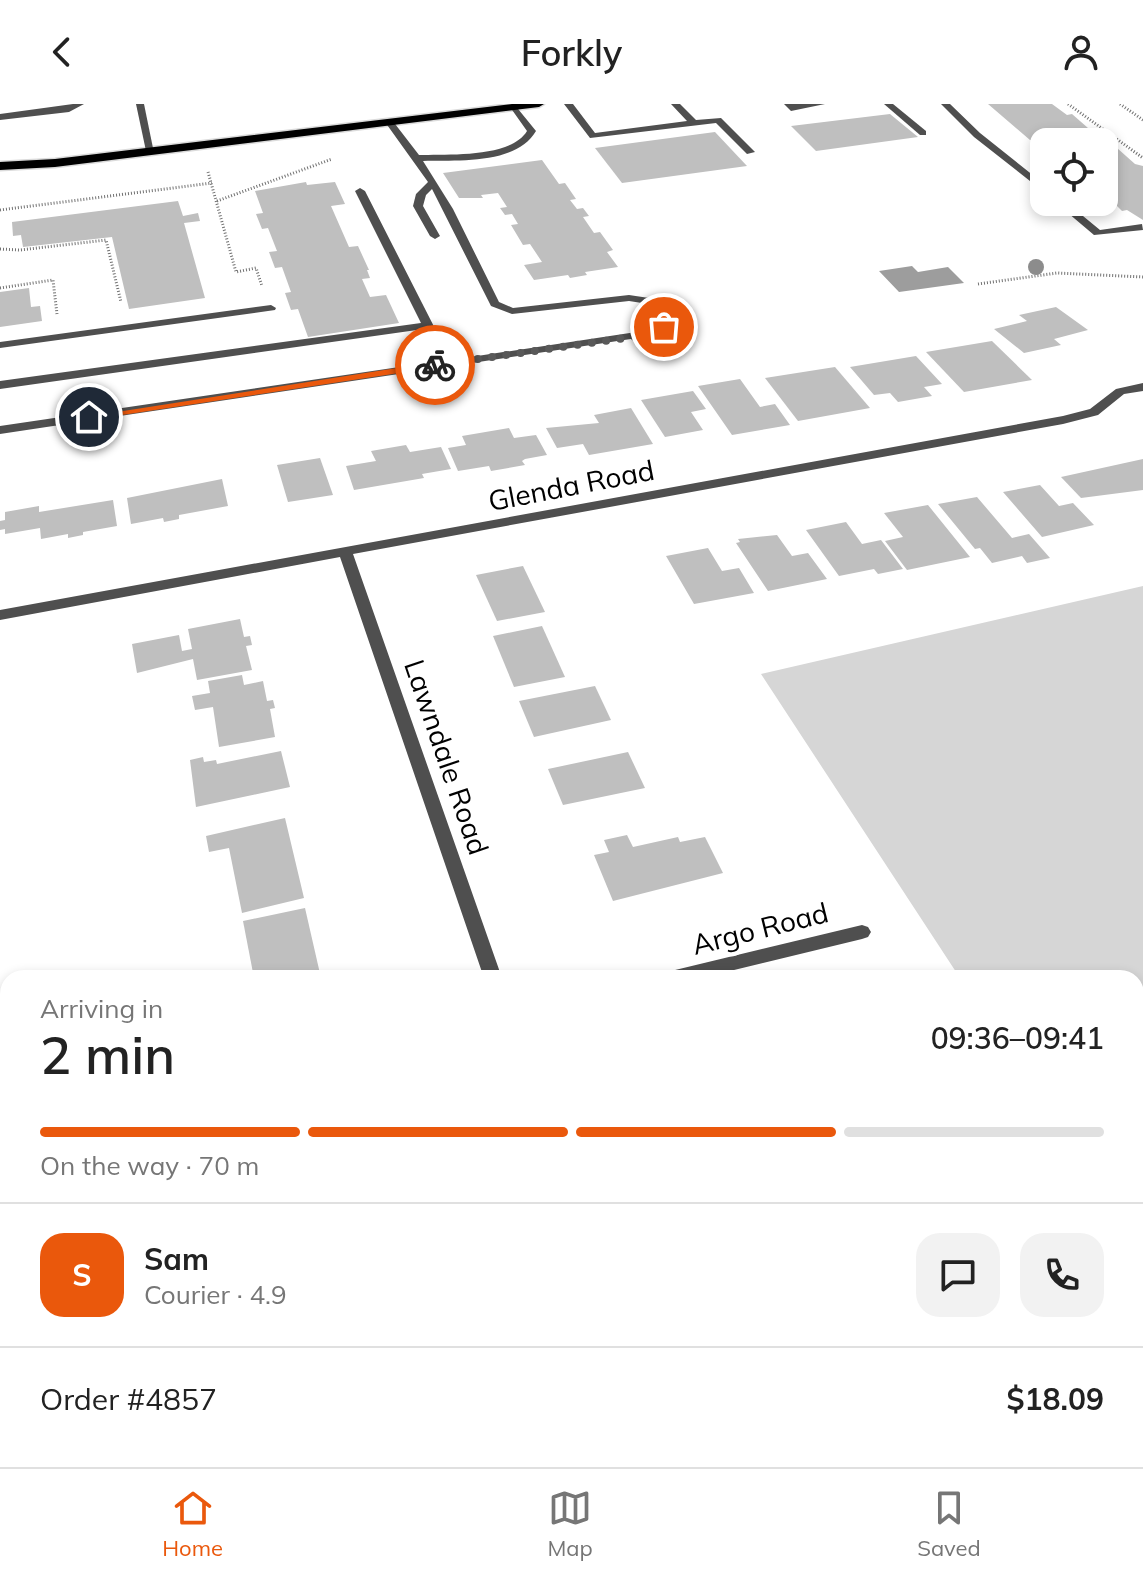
<!DOCTYPE html>
<html lang="en">
<head>
<meta charset="utf-8">
<style>
  :root { --surface:#fff; --page:#f2f2f2; --text:#222; --muted:#767676; --line:#e0e0e0; --accent:#ea580c }
  body { margin:0; font-family:Mulish,sans-serif; background:var(--page); color:var(--text); height:100vh; display:flex; flex-direction:column; font-size:30px; white-space:nowrap }
  * { box-sizing:border-box; margin:0 }
  p { font-size:26px; color:var(--muted) }
  .icon { flex:none; width:44px; height:44px; fill:none; stroke:currentColor; stroke-width:2; stroke-linecap:round; stroke-linejoin:round }
  .map { position:relative; flex:1; overflow:hidden }
  .details { position:absolute; left:0px; top:866px; width:1144px; height:498px; display:flex; flex-direction:column; background:var(--surface); border-radius:24px 24px 0 0; box-shadow:0 4px 12px #0003 }
  .details>* { flex:none }
  .controls { position:absolute; left:1030px; top:24px; display:grid; gap:16px }
  .controls a { display:grid; place-items:center; width:88px; height:88px; border-radius:16px; background:var(--surface); box-shadow:0 4px 12px #0003; font-size:40px }
  .pin { position:absolute; display:grid; place-items:center; width:68px; height:68px; color:#fff; margin:-34px; border:4px solid #fff; border-radius:50%; box-shadow:0 2px 8px #0007 }
  .courier { position:absolute; display:grid; place-items:center; width:80px; height:80px; margin:-40px; border:6px solid #ea580c; border-radius:50%; background:#fff; color:#222; box-shadow:0 2px 10px #0007 }
  .overview em { font-style:normal; font-weight:600 }
  .overview div { display:flex; flex-direction:column-reverse }
  .overview { display:flex; align-items:center; justify-content:space-between; height:136px; padding:0 40px }
  h1 { font-size:52px; font-weight:600; line-height:60px }
  .bar { display:grid; grid-template-columns:repeat(4,1fr); gap:12px 8px; align-content:center; height:96px; padding:0 40px }
  .bar i { height:10px; border-radius:6px; background:var(--line) }
  .bar .selected { background:var(--accent) }
  .bar p { grid-column:span 4 }
  .line { display:flex; align-items:center; gap:20px; padding:0 40px; border-top:2px solid var(--line) }
  .line div { flex:1 }
  .round { display:grid; place-items:center; flex:none; width:84px; height:84px; border-radius:24px; background:var(--page) }
  header { display:flex; justify-content:space-between; align-items:center; height:104px; padding:0 40px; background:var(--surface); font-size:36px; font-weight:600 }
  .menu { display:flex; justify-content:space-around; align-items:center; height:112px; border-top:2px solid var(--line); background:var(--surface); font-size:22px; color:var(--muted) }
  .menu a { display:grid; justify-items:center; gap:4px }
  .menu .selected { color:var(--accent) }
  .map>svg:first-child { display:block }
  .green { fill:#d6d6d6 }
  .water { fill:#9d9d9d }
  .building { fill:#bfbfbf }
  .lines { fill:none; stroke-linecap:round; stroke-linejoin:round }
  .primary-casing { stroke:#dbdbdb; stroke-width:3 }
  .path { stroke:#717171; stroke-width:3; stroke-dasharray:1 2; stroke-linecap:butt }
  .service { fill:#4f4f4f; fill-rule:evenodd }
  .minor { fill:#4f4f4f; fill-rule:evenodd }
  .primary { fill:#000; fill-rule:evenodd }
  .tree { fill:#8c8c8c }
  .route { fill:#ea580c }
  .done { stroke:#595959; stroke-width:8; stroke-dasharray:0 14.4 }
  .labels { text-anchor:middle; dominant-baseline:central; stroke-width:8; stroke-linejoin:round; paint-order:stroke }
  .street-label { font-size:28px; fill:#000; stroke:#fff }
</style>
</head>
<body>
<header><svg class="icon" aria-label="back" viewBox="0 0 24 24"><path d="M15 5l-7 7 7 7"/></svg>Forkly<svg class="icon" aria-label="person" viewBox="0 0 24 24"><circle cx="12" cy="8" r="4"/><path d="M4 21q1-7 8-7t8 7"/></svg></header>
<div class="map">
<svg width="1143" height="1363" viewBox="0 0 1143 1363">
  <rect width="100%" height="100%" fill="#fff"/>
  <path class="green" d="M1143 482V1031L1136 1033V874H960L761 570Z"/>
  <path class="water" d="M912 162 918 168 948 163 964 179 899 188 879 167Z"/>
  <g class="building">
    <path d="M988 0H1052L1067 11 1072 10 1104 38 1108 36 1135 60 1143 62V116L1127 106 1122 107 1104 89V38H1044V43L1035 36H1030Z"/>
    <path d="M890 10 918 33 816 47 791 22Z"/>
    <path d="M715 28 747 62 622 79 595 44Z"/>
    <path d="M542 56 559 80 565 79 576 95 570 96 577 105 583 104 589 112 583 113 594 129 600 128 613 146 607 148 618 163 585 168 587 171 570 174 568 171 534 176 524 161 542 158 530 140 523 141 511 121 518 120 512 110 505 111 500 104 507 103 498 89 481 91 483 94H459L443 69Z"/>
    <path d="M306 78 307 81 335 78 345 100 331 102 349 143 358 142 369 166H367L370 174 362 175 370 193 386 191 399 219 308 233 298 205 291 206 285 189 291 188 282 163 275 164 269 148 277 147 268 124 262 125 256 110 263 109 255 87Z"/>
    <path d="M178 97 183 112 198 109 200 117 184 119 205 194 129 205 112 133 23 143 21 131 13 132 12 118Z"/>
    <path d="M29 184 31 203 40 202 42 217 0 223V188Z"/>
    <path d="M1056 203 1088 226 1054 235 1061 241 1024 249 994 225 1027 217 1019 211Z"/>
    <path d="M992 237 1032 276 964 288 926 248Z"/>
    <path d="M916 252 942 280 924 283 932 292 898 298 890 289 874 291 850 263Z"/>
    <path d="M835 263 870 304 798 317 765 274Z"/>
    <path d="M740 275 760 303 775 300 790 321 732 331 698 282Z"/>
    <path d="M693 287 706 305 691 308 703 326 665 333 641 296Z"/>
    <path d="M631 304 653 340 589 351 583 340 557 344 546 324 599 319 594 311Z"/>
    <path d="M509 324 514 334 536 331 547 351 525 355 522 357 525 361 491 367 489 362 458 367 448 344 466 341 462 332Z"/>
    <path d="M406 341 410 348 441 343 451 365 422 370 424 374 354 386 346 362 376 357 371 347Z"/>
    <path d="M320 354 333 391 288 398 277 361Z"/>
    <path d="M1143 355V386L1081 394 1061 373Z"/>
    <path d="M222 375 228 402 179 411V415L164 418 163 414 131 420 127 394Z"/>
    <path d="M1040 381 1059 402 1073 399 1094 421 1042 433 1003 388Z"/>
    <path d="M977 393 1012 434 1029 430 1050 454 1027 459 1022 452 992 459 980 444 975 445 938 400Z"/>
    <path d="M113 396 117 422 83 428V431L68 434V430L41 435 40 424 5 430V425L0 426V417L5 416V408L39 402V408Z"/>
    <path d="M928 401 970 453 907 466 885 437 903 433 884 409Z"/>
    <path d="M846 418 862 440 881 436 903 465 878 470 874 465 839 472 806 426Z"/>
    <path d="M777 431 792 452 808 449 827 475 768 487 736 439 740 438 738 435Z"/>
    <path d="M708 444 722 467 739 464 754 489 694 500 666 452Z"/>
    <path d="M523 462 545 508 497 517 476 471Z"/>
    <path d="M240 515 244 533 250 532 252 541 246 542 252 566 197 576 193 555 137 569 132 540 179 531 182 547 192 545 188 525Z"/>
    <path d="M542 522 565 573 514 583 493 532Z"/>
    <path d="M242 571 244 581 263 577 267 597 273 596 275 604 270 605 275 633 219 643 213 603 195 606 192 592 210 589 208 577Z"/>
    <path d="M595 582 611 616 534 633 519 597Z"/>
    <path d="M281 647 290 683 196 703 190 656 203 653 204 658 216 656 217 660Z"/>
    <path d="M628 648 645 684 563 701 548 665Z"/>
    <path d="M285 714 304 794 242 809 229 744 209 748 206 732Z"/>
    <path d="M627 731 633 743 678 733 680 738 705 733 723 769 613 797 594 751 609 748 604 736Z"/>
    <path d="M305 804 321 874H254L243 817Z"/>
    <path d="M375 1356H522V1357L514 1359 515 1363H376Z"/>
    <path d="M917 1356H1058V1357L1046 1360 1048 1363H920Z"/>
  </g>
  <g class="lines">
    <defs>
      <path id="primary" d="M512 0H544L539 3 55 63 0 66V58L55 55Z"/>
    </defs>
    <use href="#primary" class="primary-casing"/>
    <g class="path">
      <path d="M1068 0 1143 54"/>
      <path d="M1120 0 1143 16"/>
      <path d="M208 68 236 168 256 164 262 182"/>
      <path d="M217 97 332 55"/>
      <path d="M0 106 212 79"/>
      <path d="M0 145 20 146 106 136 121 198"/>
      <path d="M978 180 1057 169 1143 173"/>
      <path d="M0 184 53 176 57 210"/>
    </g>
    <g class="service">
      <path d="M73 0H84L69 8 0 16V10Z"/>
      <path d="M136 0H144L154 49 146 47Z"/>
      <path d="M514 0 536 27C516 61 458 56 423 57L453 105 499 198 513 204 629 191 649 194 670 223 664 230 0 330V322L440 257 424 225 0 285V277L421 219 355 87 360 84 365 87 451 256 656 225 658 223 642 199 629 197 512 210 491 202 432 85 426 91 423 102 440 132 435 135 430 132 413 102 416 90 428 78 385 18 392 16 419 51C448 50 511 54 527 27L510 3Z"/>
      <path d="M564 0H573L595 29 687 17 671 0H680L696 16 721 14 755 48 747 50 716 19 590 34Z"/>
      <path d="M784 0H825L791 7Z"/>
      <path d="M884 0H893L926 27V31H920Z"/>
      <path d="M941 0H950L980 29 1044 80V88L974 33Z"/>
      <path d="M1055 98H1066L1100 126 1142 120 1143 126 1094 131Z"/>
      <path d="M271 201 276 204 275 206 0 244V238Z"/>
    </g>
    <g class="minor">
      <path d="M1143 279V287L1124 290 1098 311 1063 320 353 450 502 874H484L340 453 0 516V506L1063 312 1090 305 1116 285Z"/>
      <path d="M862 821 868 823 871 828 868 833 862 835 701 874H662L665 869 671 867Z"/>
      <path d="M700 1356H724L726 1363H702Z"/>
    </g>
    <use href="#primary" class="primary"/>
  </g>
  <circle class="tree" cx="1036" cy="163" r="8"/>
  <path class="route" d="M435 258 439 263 89 316 85 313Z"/>
  <g class="lines">
    <path class="done" d="M435 261 640 232 660 228 664 223"/>
  </g>
  <g class="labels">
    <g class="street-label">
      <text transform="translate(571 381) rotate(-11)">Glenda Road</text>
      <text transform="translate(447 653) rotate(71)">Lawndale Road</text>
      <text transform="translate(760 824) rotate(-14)">Argo Road</text>
    </g>
  </g>
</svg>
<div class="controls">
<a><svg class="icon" aria-label="locate" viewBox="0 0 24 24"><circle cx="12" cy="12" r="6"/><path d="M12 2v4M12 18v4M2 12h4M18 12h4"/></svg></a>
</div>
<div class="pin" style="left:664px;top:223px;background:#ea580c"><svg class="icon" aria-label="bag" viewBox="0 0 24 24"><path d="M5 8h14l-1 12H6zM9 8a3 3 0 0 1 6 0"/></svg></div>
<div class="pin" style="left:89px;top:313px;background:#1f2937"><svg class="icon" aria-label="home" viewBox="0 0 24 24"><path d="M3 11l9-7 9 7M6 9v11h12V9"/></svg></div>
<div class="courier" style="left:435px;top:261px"><svg class="icon" aria-label="bike" viewBox="0 0 24 24"><circle cx="6" cy="16" r="4"/><circle cx="18" cy="16" r="4"/><path d="M6 16l4-8h5l3 8M10 8l3 8H6M13 5h3"/></svg></div>
<section class="details">
<div class="overview"><div><h1>2 min</h1><p>Arriving in</p></div><em>09:36–09:41</em></div>
<div class="bar"><i class="selected"></i><i class="selected"></i><i class="selected"></i><i></i><p>On the way · 70 m</p></div>
<div class="line" style="height:144px"><b class="round" style="background:var(--accent);color:#fff">S</b><div><b>Sam</b><p>Courier · 4.9</p></div><a class="round"><svg class="icon" aria-label="chat" viewBox="0 0 24 24"><path d="M4 5h16v11H9l-5 4z"/></svg></a><a class="round"><svg class="icon" aria-label="phone" viewBox="0 0 24 24"><path d="M5 4h4l2 5-3 2q2 4 5 5l2-3 5 2v4C11 20 4 13 5 4z"/></svg></a></div>
<div class="line" style="height:104px"><div>Order #4857</div><b>$18.09</b></div>
</section>
</div>
<nav class="menu">
<a class="selected"><svg class="icon" aria-label="home" viewBox="0 0 24 24"><path d="M3 11l9-7 9 7M6 9v11h12V9"/></svg>Home</a>
<a><svg class="icon" aria-label="map" viewBox="0 0 24 24"><path d="M3 6l6-2 6 2 6-2v14l-6 2-6-2-6 2zM9 4v14M15 6v14"/></svg>Map</a>
<a><svg class="icon" aria-label="saved" viewBox="0 0 24 24"><path d="M7 4h10v16l-5-4-5 4z"/></svg>Saved</a>
</nav>
</body>
</html>
